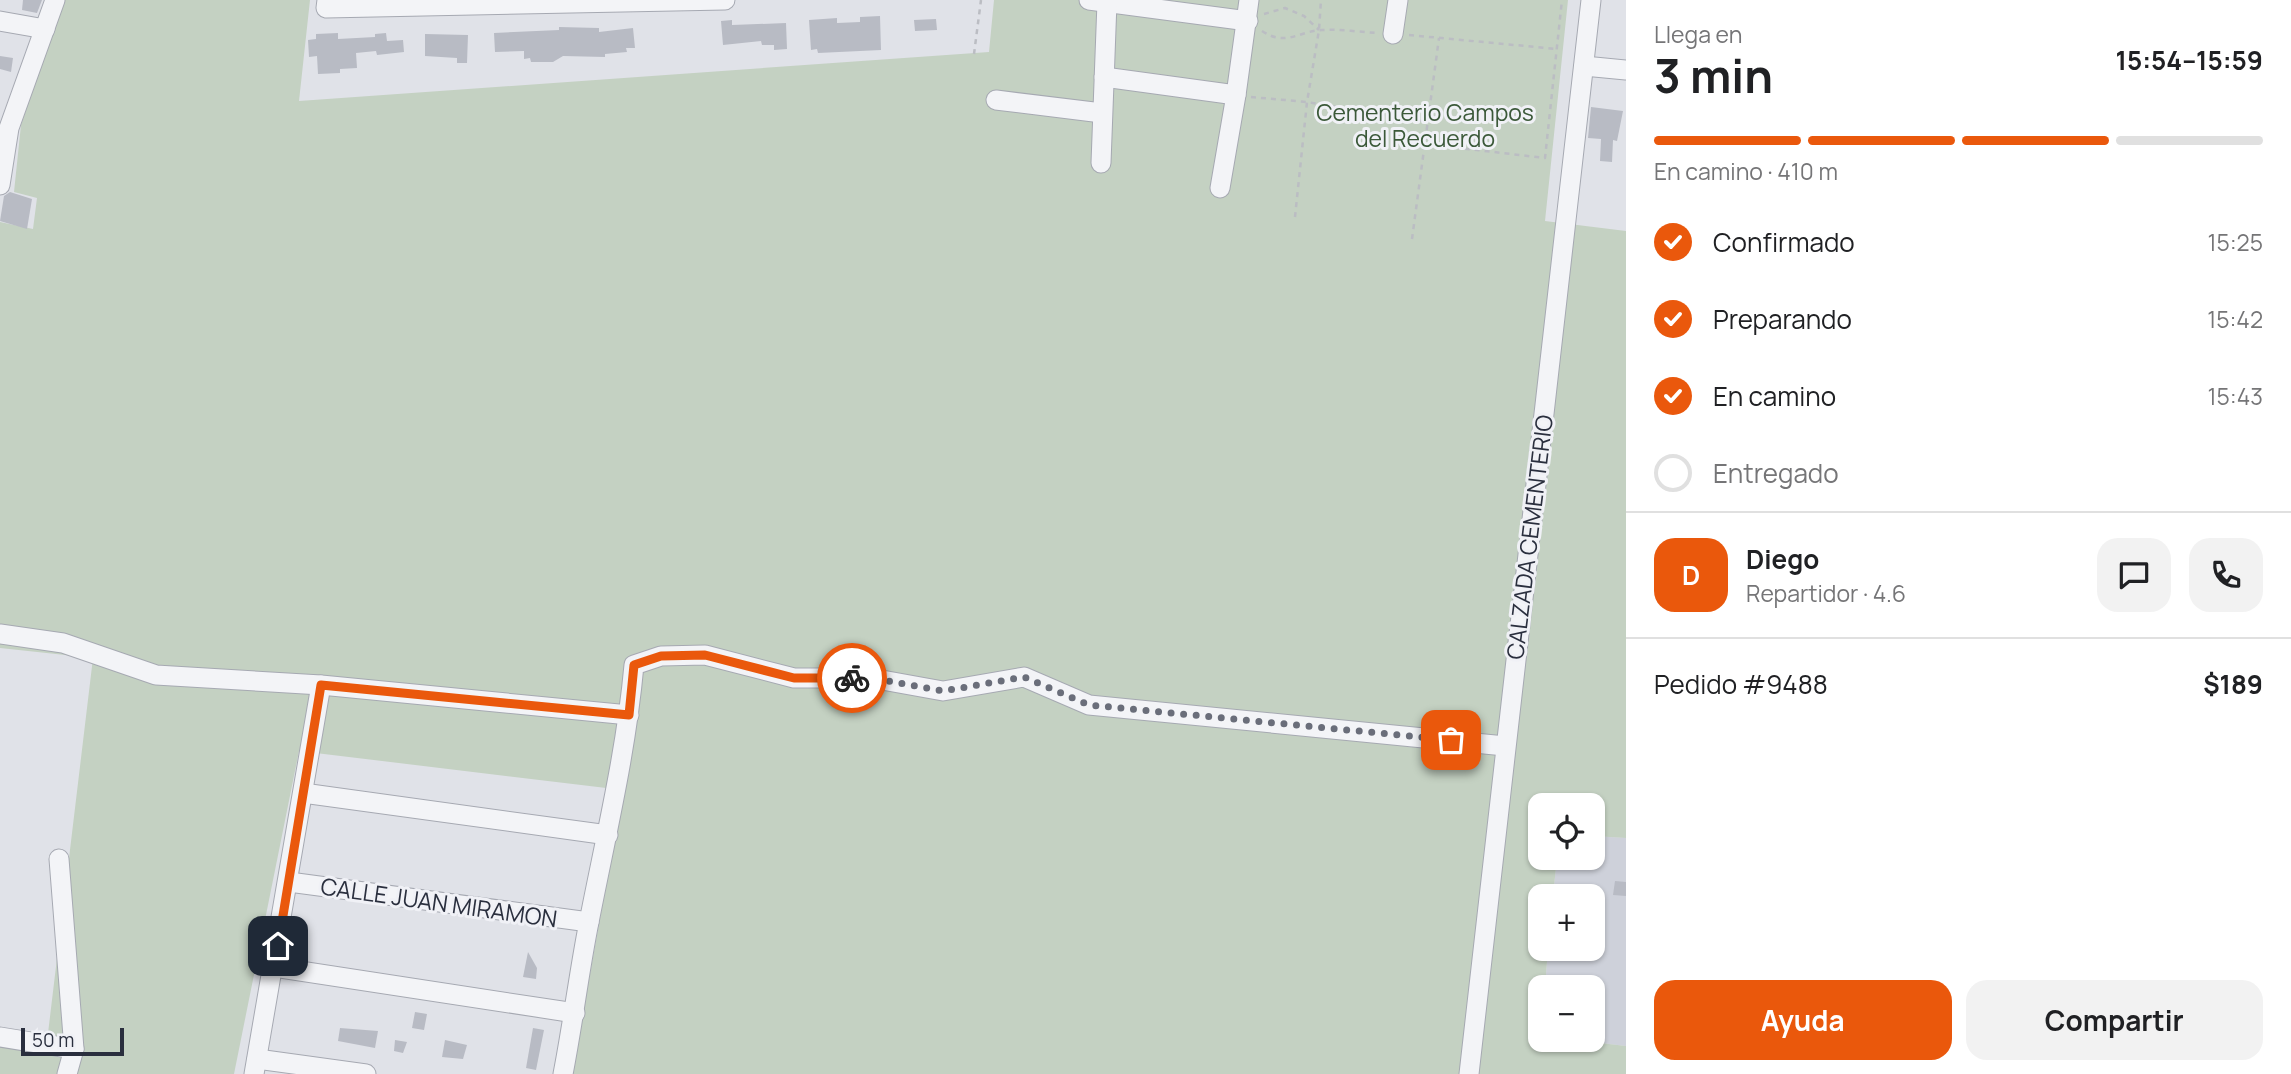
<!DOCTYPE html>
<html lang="es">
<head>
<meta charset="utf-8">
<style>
  :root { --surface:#fff; --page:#f2f2f2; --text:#202124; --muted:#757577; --line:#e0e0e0; --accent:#ea580c }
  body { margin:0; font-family:Manrope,sans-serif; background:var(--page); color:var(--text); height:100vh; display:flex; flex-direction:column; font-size:26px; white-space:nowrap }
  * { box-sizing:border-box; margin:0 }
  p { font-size:23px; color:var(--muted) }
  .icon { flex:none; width:38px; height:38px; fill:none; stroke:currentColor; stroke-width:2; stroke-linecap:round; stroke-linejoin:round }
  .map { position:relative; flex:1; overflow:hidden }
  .details { display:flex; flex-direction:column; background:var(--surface); width:665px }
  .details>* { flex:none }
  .buttons { position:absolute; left:1528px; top:793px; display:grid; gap:14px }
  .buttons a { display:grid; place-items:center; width:77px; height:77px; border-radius:14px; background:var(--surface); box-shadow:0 2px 5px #0004; font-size:35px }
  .scale { position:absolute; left:21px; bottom:18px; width:103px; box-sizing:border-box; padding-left:7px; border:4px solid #2a2f3e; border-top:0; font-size:19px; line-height:24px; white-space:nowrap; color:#2a2f3e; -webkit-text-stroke:5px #f0f1f6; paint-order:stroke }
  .pin { position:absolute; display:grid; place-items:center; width:60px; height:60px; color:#fff; margin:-30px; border-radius:14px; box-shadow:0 4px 10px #0006 }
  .courier { position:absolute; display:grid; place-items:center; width:70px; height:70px; margin:-35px; border:5px solid #ea580c; border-radius:50%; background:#fff; color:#222; box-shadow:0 2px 9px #0007 }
  .headline em { font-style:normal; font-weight:700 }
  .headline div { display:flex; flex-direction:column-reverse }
  .headline { display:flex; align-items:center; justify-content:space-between; height:119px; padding:0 28px }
  h1 { font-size:46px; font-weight:700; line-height:52px }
  .bar { display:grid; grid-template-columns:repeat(4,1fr); gap:10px 7px; align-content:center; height:84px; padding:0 28px }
  .bar i { height:9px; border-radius:5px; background:var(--line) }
  .bar .on { background:var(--accent) }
  .bar p { grid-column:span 4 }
  .line { display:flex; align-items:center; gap:18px; padding:0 28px; border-top:2px solid var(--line) }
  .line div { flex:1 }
  .round { display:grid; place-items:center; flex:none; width:74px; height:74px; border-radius:21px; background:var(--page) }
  ol { padding:0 28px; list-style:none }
  li { display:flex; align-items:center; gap:21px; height:77px }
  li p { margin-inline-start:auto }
  li .icon { padding:7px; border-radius:50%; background:var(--accent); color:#fff; stroke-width:4 }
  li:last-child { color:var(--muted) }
  li i { width:38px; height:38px; border:4px solid var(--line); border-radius:50% }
  .button { display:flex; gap:14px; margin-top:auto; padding:14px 28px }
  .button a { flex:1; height:80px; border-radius:21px; background:var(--accent); color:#fff; font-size:28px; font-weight:700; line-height:80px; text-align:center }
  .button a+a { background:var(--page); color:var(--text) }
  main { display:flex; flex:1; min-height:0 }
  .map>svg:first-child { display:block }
  .built { fill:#ced1da }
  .green { fill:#c4d1c2 }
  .building { fill:#b8bbc4 }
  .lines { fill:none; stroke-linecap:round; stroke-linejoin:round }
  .minor-casing { stroke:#a6a9b2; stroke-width:21 }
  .path { stroke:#bbbdc3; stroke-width:2.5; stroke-dasharray:5 5; stroke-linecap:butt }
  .minor { stroke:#f3f4f7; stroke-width:19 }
  .done { stroke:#6a6e7a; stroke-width:7; stroke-dasharray:0 12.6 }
  .route { stroke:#ea580c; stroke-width:9 }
  .labels { text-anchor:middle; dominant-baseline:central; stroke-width:6; stroke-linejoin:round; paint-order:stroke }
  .park-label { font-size:23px; fill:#3b5939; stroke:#f0f1f6 }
  .street-label { font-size:23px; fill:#2a2f3e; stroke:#f0f1f6 }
</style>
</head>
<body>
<main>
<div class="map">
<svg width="1626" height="1074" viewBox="0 0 1626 1074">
  <rect width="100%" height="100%" fill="#e0e2e8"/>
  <path class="built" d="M1593 836 1626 838V1046L1575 1040H1592V987H1545L1548 949 1592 948V896H1553L1557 858H1592Z"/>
  <path class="green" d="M63 0H310L299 101 989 52 994 0H1568L1545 221 1626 231V838L1593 836 1592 805H1540V858H1557L1553 896H1540V948L1548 949 1545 987H1540V1040H1575L1626 1046V1074H572L623 790 299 751 234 1074H0V1045L46 1050 93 658 0 648V222L33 229 37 198 14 192 21 125Z"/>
  <g class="building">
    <path d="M23 0H42L37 13 22 10Z"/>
    <path d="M880 16 881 50 818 53 817 49 811 50 809 20 837 18V23L860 22V17Z"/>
    <path d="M936 19 937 30 915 31 914 20Z"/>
    <path d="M732 20V25L786 23 787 49 774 50V45H762L761 41 723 45 721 21Z"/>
    <path d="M559 27 599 28V32L633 28 635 48H626L627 52 605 54V57L563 56 553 62H531L530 58 524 59V51L495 52 494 33 559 30Z"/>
    <path d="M338 33V39L375 37V34L386 33 387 41 403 40 404 52 377 55 376 51 356 53 357 68 340 69V73L318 74 317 56 309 57 308 40 316 39V34Z"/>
    <path d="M425 34 468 35 467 63H457V58L425 56Z"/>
    <path d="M0 56 13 58 11 72 0 69Z"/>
    <path d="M1591 107 1623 111 1617 141 1613 140 1612 162 1600 161 1601 139 1588 138Z"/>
    <path d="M10 192 32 199 27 229 0 221 4 196Z"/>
    <path d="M1615 881 1626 882V896L1613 895Z"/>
    <path d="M528 952 537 968 536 979 523 977Z"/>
    <path d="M415 1012 427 1014 424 1030 412 1028Z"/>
    <path d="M340 1028 378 1031 375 1048 338 1041Z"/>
    <path d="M533 1028 544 1030 536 1070 526 1068Z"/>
    <path d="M395 1040 407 1042 403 1053 394 1051Z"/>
    <path d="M445 1040 467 1045 463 1059 442 1057Z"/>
  </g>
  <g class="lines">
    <defs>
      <g id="minor">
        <path d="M327 0 326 8 725 0"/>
        <path d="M1089 0 1248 21"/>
        <path d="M0 21 45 29"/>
        <path d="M1393 34 1398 0"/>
        <path d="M1584 66 1626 70"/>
        <path d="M1104 77 1236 95"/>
        <path d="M996 100 1102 113"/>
        <path d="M1101 163 1107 2"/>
        <path d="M0 185 9 128 55 0"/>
        <path d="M1220 188 1236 95 1249 0"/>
        <path d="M0 634 63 643 156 675 321 685 629 715"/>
        <path d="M303 793 608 835"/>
        <path d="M59 859 74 1049 67 1074"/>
        <path d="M289 882 589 922"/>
        <path d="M274 967 575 1013"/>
        <path d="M0 1037 74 1049"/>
        <path d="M257 1059 366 1074"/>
        <path d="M254 1074 321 685"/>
        <path d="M563 1074C573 1023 579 972 589 922 606 835 626 753 634 665L661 656 705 655 794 678H871L943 691 1024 677 1089 705 1505 746"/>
        <path d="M1469 1074 1591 0"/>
      </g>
    </defs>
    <use href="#minor" class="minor-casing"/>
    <g class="path">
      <path d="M1264 14 1285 8 1304 16 1319 30"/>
      <path d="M1262 31C1286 47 1299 31 1322 30 1340 29 1360 32 1378 33"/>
      <path d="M1409 35 1557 49"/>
      <path d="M974 54 981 0"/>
      <path d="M1251 97 1307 102 1428 122"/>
      <path d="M1425 144 1545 158 1562 0"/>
      <path d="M1295 217 1307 102 1319 30 1321 0"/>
      <path d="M1412 239 1439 38"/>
    </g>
    <use href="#minor" class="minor"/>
  </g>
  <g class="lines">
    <path class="done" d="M852 678H871L943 691 1024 677 1089 705 1451 740"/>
    <path class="route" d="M278 946 321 685 629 715 634 665 661 656 705 655 794 678H852"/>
  </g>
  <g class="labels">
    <g class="park-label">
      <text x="1425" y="112">Cementerio Campos<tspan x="1425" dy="26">del Recuerdo</tspan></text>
    </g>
    <g class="street-label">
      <text transform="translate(1529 537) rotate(-83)">CALZADA CEMENTERIO</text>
      <text transform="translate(439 902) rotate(8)">CALLE JUAN MIRAMON</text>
    </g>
  </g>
</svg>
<div class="buttons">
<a><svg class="icon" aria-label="locate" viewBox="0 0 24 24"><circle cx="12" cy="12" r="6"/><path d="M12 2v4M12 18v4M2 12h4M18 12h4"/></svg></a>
<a>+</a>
<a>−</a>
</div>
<div class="scale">50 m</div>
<div class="pin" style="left:1451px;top:740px;background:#ea580c"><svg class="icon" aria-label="bag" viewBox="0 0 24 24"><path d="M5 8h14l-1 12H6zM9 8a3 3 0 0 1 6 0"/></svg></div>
<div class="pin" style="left:278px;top:946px;background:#1f2937"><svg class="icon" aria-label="home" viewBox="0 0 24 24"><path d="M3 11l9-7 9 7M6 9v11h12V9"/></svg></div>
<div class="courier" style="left:852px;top:678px"><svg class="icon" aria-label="bike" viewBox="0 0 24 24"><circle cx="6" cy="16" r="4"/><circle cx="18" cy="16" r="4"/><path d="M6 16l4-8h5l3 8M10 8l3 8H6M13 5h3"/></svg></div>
</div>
<section class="details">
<div class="headline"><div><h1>3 min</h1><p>Llega en</p></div><em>15:54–15:59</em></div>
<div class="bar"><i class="on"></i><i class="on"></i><i class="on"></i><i></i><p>En camino · 410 m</p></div>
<ol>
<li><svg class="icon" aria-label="check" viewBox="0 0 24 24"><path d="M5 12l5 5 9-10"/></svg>Confirmado<p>15:25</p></li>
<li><svg class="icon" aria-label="check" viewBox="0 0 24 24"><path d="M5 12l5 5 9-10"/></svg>Preparando<p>15:42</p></li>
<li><svg class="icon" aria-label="check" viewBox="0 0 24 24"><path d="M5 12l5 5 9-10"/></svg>En camino<p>15:43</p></li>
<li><i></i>Entregado</li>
</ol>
<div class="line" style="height:126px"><b class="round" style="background:var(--accent);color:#fff">D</b><div><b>Diego</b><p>Repartidor · 4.6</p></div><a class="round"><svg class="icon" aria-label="chat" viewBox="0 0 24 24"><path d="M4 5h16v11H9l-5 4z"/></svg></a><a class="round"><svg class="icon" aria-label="phone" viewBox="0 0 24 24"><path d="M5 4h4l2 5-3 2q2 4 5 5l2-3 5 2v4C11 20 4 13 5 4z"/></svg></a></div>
<div class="line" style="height:91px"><div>Pedido #9488</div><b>$189</b></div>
<div class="button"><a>Ayuda</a><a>Compartir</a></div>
</section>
</main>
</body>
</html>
